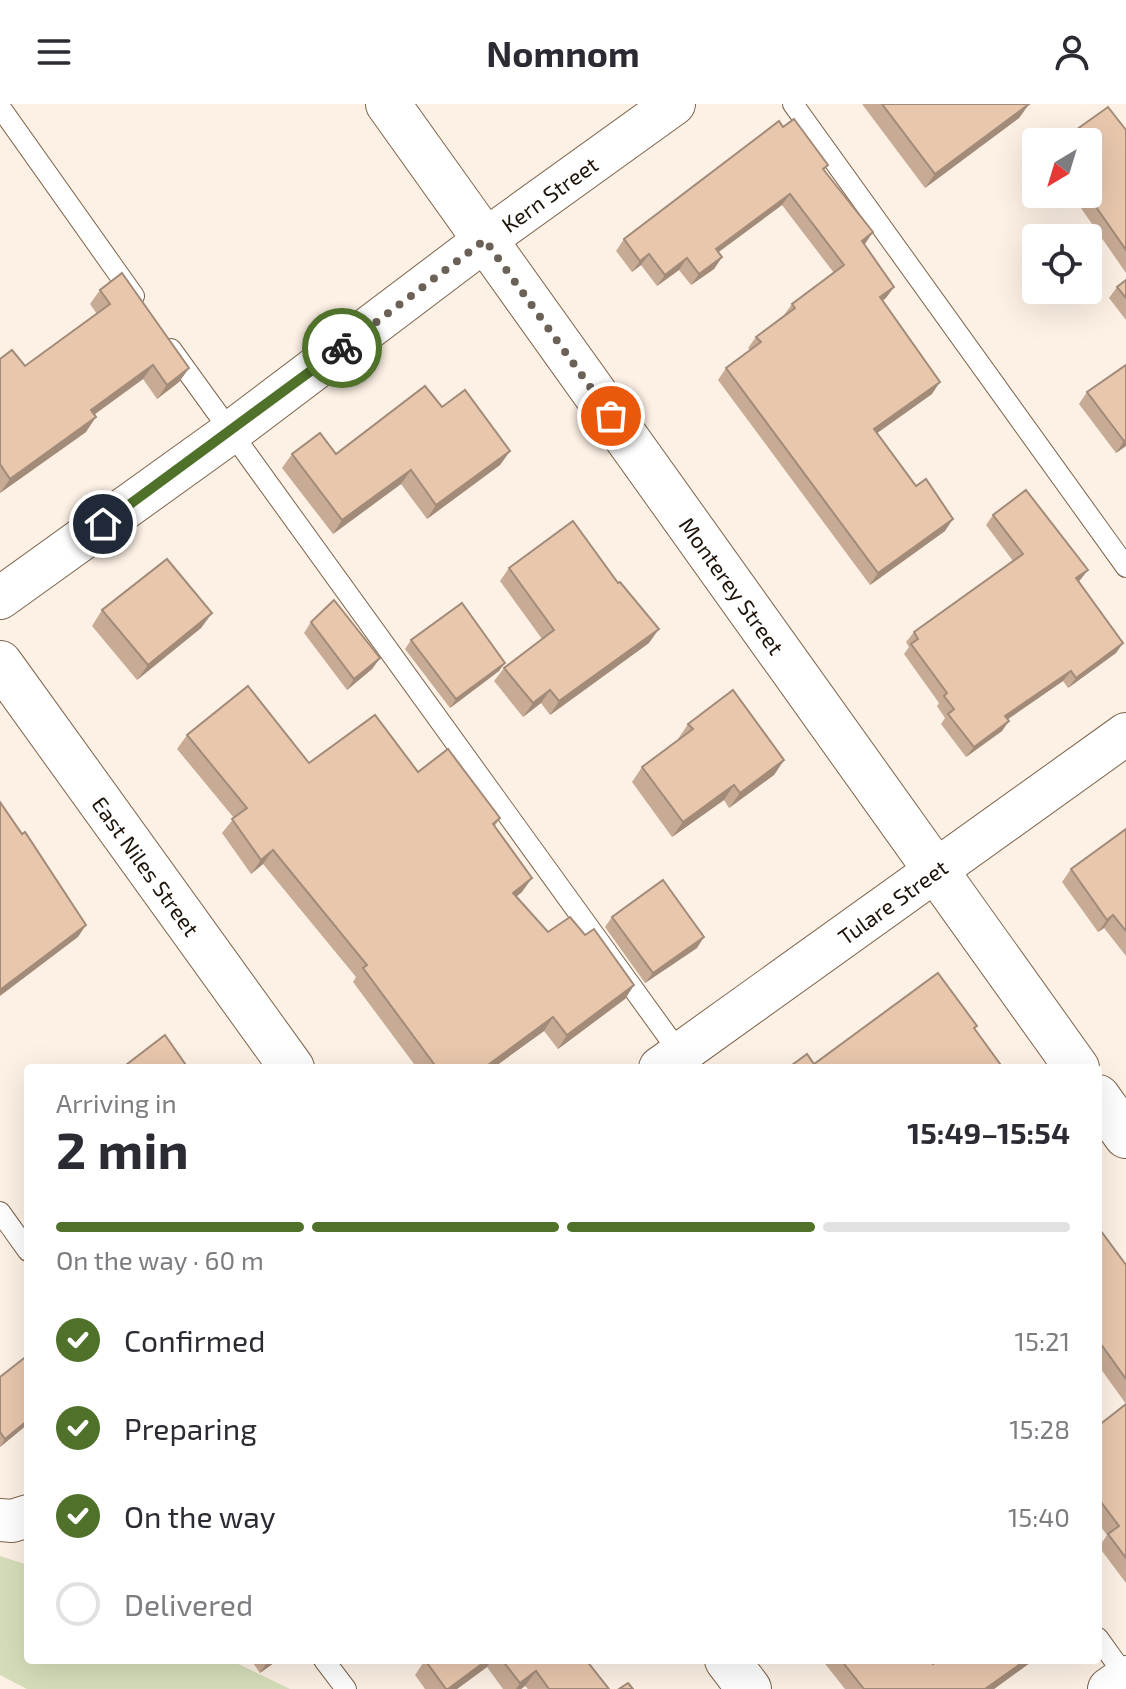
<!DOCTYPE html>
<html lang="en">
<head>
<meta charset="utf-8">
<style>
  :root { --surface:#fff; --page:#f7f7f7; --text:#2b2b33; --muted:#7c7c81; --line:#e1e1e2; --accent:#4f7129 }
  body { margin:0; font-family:"Exo 2",sans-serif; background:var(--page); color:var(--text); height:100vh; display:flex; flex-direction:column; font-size:30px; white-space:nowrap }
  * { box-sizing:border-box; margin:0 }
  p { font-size:26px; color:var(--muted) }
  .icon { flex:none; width:44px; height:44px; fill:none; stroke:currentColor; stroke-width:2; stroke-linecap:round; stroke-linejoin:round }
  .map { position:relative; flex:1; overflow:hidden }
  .panel { position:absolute; left:24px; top:960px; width:1078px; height:600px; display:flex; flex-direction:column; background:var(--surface); border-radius:8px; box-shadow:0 8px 32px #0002 }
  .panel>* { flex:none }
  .needle { width:52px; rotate:218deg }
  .controls { position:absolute; left:1022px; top:24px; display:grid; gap:16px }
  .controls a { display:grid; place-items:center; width:80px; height:80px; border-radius:8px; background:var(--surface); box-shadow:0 8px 32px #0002; font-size:40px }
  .pin { position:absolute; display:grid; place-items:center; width:68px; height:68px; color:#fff; margin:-34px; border:4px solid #fff; border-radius:50%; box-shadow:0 2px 8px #0007 }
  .courier { position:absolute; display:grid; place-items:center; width:80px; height:80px; margin:-40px; border:6px solid #4f7129; border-radius:50%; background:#fff; color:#222; box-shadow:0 2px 10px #0007 }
  .summary em { font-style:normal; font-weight:700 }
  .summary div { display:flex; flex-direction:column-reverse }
  .summary { display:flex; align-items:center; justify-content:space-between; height:136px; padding:0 32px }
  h1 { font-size:52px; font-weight:700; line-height:60px }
  .bar { display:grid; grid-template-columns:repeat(4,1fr); gap:12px 8px; align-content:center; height:96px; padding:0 32px }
  .bar i { height:10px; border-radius:6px; background:var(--line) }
  .bar .on { background:var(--accent) }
  .bar p { grid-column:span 4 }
  ol { padding:0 32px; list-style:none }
  li { display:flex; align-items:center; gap:24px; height:88px }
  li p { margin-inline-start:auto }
  li .icon { padding:8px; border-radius:50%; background:var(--accent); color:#fff; stroke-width:4 }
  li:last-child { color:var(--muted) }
  li i { width:44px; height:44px; border:4px solid var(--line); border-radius:50% }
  header { display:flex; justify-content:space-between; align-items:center; height:104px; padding:0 32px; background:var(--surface); font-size:36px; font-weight:700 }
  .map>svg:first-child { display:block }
  .green { fill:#d6deb9 }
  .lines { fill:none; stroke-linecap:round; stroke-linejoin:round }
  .lane-casing { stroke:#7d644b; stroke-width:22 }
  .street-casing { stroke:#7d644b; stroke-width:44 }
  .secondary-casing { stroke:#7d644b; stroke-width:46 }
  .lane { stroke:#fff; stroke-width:20 }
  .street { stroke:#fff; stroke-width:42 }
  .secondary { stroke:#fff; stroke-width:44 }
  .wall { fill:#c8ab95 }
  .shaded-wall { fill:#a28b79 }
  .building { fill:#e8c7ad; stroke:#a28b79; stroke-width:2 }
  .done { stroke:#6b6156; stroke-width:8; stroke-dasharray:0 14.4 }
  .route { stroke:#4f7129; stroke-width:10 }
  .labels { text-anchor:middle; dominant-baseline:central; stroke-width:6; stroke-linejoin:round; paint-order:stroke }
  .street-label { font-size:22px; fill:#1d1309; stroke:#fff }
</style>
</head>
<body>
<header><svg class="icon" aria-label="menu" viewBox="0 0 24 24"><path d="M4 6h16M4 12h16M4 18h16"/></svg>Nomnom<svg class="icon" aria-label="person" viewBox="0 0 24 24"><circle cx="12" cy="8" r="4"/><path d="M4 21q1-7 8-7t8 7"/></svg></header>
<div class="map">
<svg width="1126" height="1585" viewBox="0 0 1126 1585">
  <rect width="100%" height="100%" fill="#fdf1e5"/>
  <path class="green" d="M0 1452 28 1461V1556H230L290 1585H27L0 1571Z"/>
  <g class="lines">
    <defs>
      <g id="lane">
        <path d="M793 0 1126 463"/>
        <path d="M0 3 134 192"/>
        <path d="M171 245 684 955"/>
        <path d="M0 1108 28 1147"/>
        <path d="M1098 1534 1126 1573"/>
        <path d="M324 1556 346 1585"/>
      </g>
      <g id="street">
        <path id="s1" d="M0 494 231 328 485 136 674 0"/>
        <path id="s2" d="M660 964 1126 630"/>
        <path d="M0 1416 12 1417 28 1412"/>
        <path d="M1109 1585 1126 1573"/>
      </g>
      <g id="secondary">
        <path id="s3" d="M388 0 1077 964"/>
        <path id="s4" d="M0 559 292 964"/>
        <path d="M1098 993 1126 1032"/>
        <path d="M727 1556 749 1585"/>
      </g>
    </defs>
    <use href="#lane" class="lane-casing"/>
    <use href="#street" class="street-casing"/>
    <use href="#secondary" class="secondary-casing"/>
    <use href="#lane" class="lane"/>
    <use href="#street" class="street"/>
    <use href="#secondary" class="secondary"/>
  </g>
  <g class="wall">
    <path d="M862 0H1029L1019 14 925 84Z"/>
    <path d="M783 23 825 66 864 141 894 183 883 197 932 290 877 329 945 427 870 481 718 276 726 264 750 246 748 244 756 233 784 211 792 200 834 169 782 101 718 148 722 153 714 165 691 181 679 166 657 182 641 161 632 168 616 147 624 135Z"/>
    <path d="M1126 26V169L1074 94 1062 103 1052 90H1088Z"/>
    <path d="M1036 57V69L1032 64Z"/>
    <path d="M1126 176V216L1109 194 1117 183Z"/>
    <path d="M100 186 189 264 179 278 157 295 143 275 94 311 86 328 0 389V255L25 262 97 210 90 200Z"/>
    <path d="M1126 261V342L1116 349 1079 300 1087 288Z"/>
    <path d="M442 303 510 347 500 361 427 415 401 380 333 430 282 364 292 350H336Z"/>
    <path d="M993 411 1088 466 1079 477 1123 539 1116 549 1068 584 1063 577 1008 615 1002 627 966 653 941 620 945 614 937 602 939 599 904 550 909 543 906 538 914 528 1013 457 986 421Z"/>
    <path d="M509 464 649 539 550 611 541 599 523 613 494 577 504 564 542 535 500 477Z"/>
    <path d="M102 506 212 509 201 524 137 576 92 522Z"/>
    <path d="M311 518 380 554 372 565 347 586 304 529Z"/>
    <path d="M411 536 499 567 450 604 405 545Z"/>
    <path d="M688 620 784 656 774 671 729 704 724 696 672 733 632 678 642 663 678 636V635Z"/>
    <path d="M187 631 309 659 418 668 500 714 495 722 522 788 516 793 548 828 585 831 634 881 625 895 558 945 544 927 493 964H417L353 878 356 873 263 760 251 770 222 729 234 714 177 645Z"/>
    <path d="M1126 725V852L1104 824 1098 828 1062 778 1071 765Z"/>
    <path d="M612 813 697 844 645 879 605 823Z"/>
    <path d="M1098 1123 1126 1161V1300L1098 1261Z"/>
    <path d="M28 1251V1320L0 1343V1273Z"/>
    <path d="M1126 1300V1479L1099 1443 1107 1431 1098 1419V1322Z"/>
    <path d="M251 1556H278L260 1569Z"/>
    <path d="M425 1556H586L609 1585H528L525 1582 521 1585H503L487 1563 457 1585H425L415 1571Z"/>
    <path d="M822 1556H930L933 1560 1034 1556 994 1585H845Z"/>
  </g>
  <g class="shaded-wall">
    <path d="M1029 0 1019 14 925 84 935 70Z"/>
    <path d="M790 90 782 101 708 156 716 145Z"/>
    <path d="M1072 90H1077L1074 94 1062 103Z"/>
    <path d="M873 128 865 140 853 149 862 137Z"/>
    <path d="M649 150 641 161 632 168 640 157Z"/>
    <path d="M722 153 714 165 691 181 699 170Z"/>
    <path d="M687 154 679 166 657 182 665 171Z"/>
    <path d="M894 183 886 194 872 204 880 193Z"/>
    <path d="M153 261 143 275 81 320 91 306Z"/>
    <path d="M189 264 179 278 157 295 167 281Z"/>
    <path d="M940 278 932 290 866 337 874 325Z"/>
    <path d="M96 313 86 328 0 389 10 375Z"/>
    <path d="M1126 336V342L1116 349 1124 337Z"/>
    <path d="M510 347 500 361 427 415 436 401Z"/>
    <path d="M411 366 401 380 333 430 342 416Z"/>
    <path d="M953 415 945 427 870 481 878 469Z"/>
    <path d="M1088 466 1080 476 1069 484 1076 474Z"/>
    <path d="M212 509 201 524 137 576 148 561Z"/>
    <path d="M659 525 649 539 550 611 559 597Z"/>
    <path d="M1123 539 1116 549 1068 584 1076 574Z"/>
    <path d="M380 554 372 565 347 586 354 575Z"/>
    <path d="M505 559 499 567 450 604 456 595Z"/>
    <path d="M1071 567 1063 577 998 622 1005 612Z"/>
    <path d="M550 586 541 599 523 613 533 599Z"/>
    <path d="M1009 617 1002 627 966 653 974 643Z"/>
    <path d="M784 656 774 671 729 704 740 689Z"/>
    <path d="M734 681 724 696 672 733 683 718Z"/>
    <path d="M273 746 263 760 251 770 261 756Z"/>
    <path d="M532 774 522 788 503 803 513 789Z"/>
    <path d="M1113 811 1104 824 1098 828 1107 816Z"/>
    <path d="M86 821 78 833 0 892V886Z"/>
    <path d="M704 833 697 844 645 879 653 869Z"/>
    <path d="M634 881 625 895 558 945 567 931Z"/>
    <path d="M553 913 544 927 493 964H484Z"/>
    <path d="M28 1316V1320L0 1343 5 1335Z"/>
    <path d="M270 1556H278L260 1569 268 1557Z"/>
    <path d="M487 1556H492L487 1563 457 1585H448Z"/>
    <path d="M1026 1556H1034L994 1585H985Z"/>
    <path d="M536 1567 525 1582 521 1585H516L520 1579Z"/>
  </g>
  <g class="building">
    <path d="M882 0H1029L935 70Z"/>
    <path d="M1108 3 1126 26V146L1087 90 1088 38H1059Z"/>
    <path d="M794 15 828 61 823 65 873 128 862 137 894 183 880 193 940 278 874 325 916 382 926 375 953 415 878 469 726 264 761 238 756 233 795 204 792 200 844 161 790 90 716 145 722 153 699 170 687 154 665 171 649 150 640 157 624 135 779 17 783 23Z"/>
    <path d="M122 169 189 264 167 281 153 261 91 306 96 313 10 375 0 360V255L12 246 25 262 110 200 100 186Z"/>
    <path d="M1126 176V194L1117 183Z"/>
    <path d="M1126 261V336L1124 337 1087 288Z"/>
    <path d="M425 282 442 303 465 286 510 347 436 401 411 366 342 416 292 350 320 329 336 350Z"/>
    <path d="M1026 386 1088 466 1076 474 1123 539 1076 574 1071 567 1005 612 1009 617 974 643 948 610 954 605 944 592 947 589 911 540 918 535 914 528 1023 450 993 411Z"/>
    <path d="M573 417 618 479 620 478 659 525 559 597 550 586 533 599 504 564 554 526 509 464Z"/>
    <path d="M167 455 212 509 148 561 102 506Z"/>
    <path d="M334 496 380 554 354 575 311 518Z"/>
    <path d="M462 499 505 559 456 595 411 536Z"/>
    <path d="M248 582 309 659 375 611 418 668 448 645 500 714 493 720 532 774 513 789 548 828 570 813 585 831 594 825 634 881 567 931 553 913 484 964H437L363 864 367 861 273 746 261 756 232 715 247 704 187 631Z"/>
    <path d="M733 586 784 656 740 689 734 681 683 718 642 663 693 625 688 620Z"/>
    <path d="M0 698 22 730 25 728 86 821 0 886Z"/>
    <path d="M1126 725V827L1113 811 1107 816 1071 765Z"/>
    <path d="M663 776 704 833 653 869 612 813Z"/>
    <path d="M938 869 977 922 974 924 1003 964H788L807 950 814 960Z"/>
    <path d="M165 931 188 964H122Z"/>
    <path d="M1098 1123 1126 1161V1275L1098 1236Z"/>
    <path d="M28 1251V1316L5 1335 0 1328V1273Z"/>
    <path d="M1126 1300V1454L1108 1430 1119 1422 1098 1394V1322Z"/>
    <path d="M425 1556H487L448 1585H446Z"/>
    <path d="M502 1556H586L609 1585H549L536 1567 520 1579Z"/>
    <path d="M841 1556H930L933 1560 938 1556H1026L985 1585H864Z"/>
    <path d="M628 1579 633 1585H619Z"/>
  </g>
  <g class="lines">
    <path class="done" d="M342 244 485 136 611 312"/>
    <path class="route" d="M103 420 342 244"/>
  </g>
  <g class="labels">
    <g class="street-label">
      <text stroke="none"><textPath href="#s1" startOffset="682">Kern Street</textPath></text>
      <text stroke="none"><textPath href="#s3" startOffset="592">Monterey Street</textPath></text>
      <text stroke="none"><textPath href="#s4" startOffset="250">East Niles Street</textPath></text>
      <text stroke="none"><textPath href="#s2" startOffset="286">Tulare Street</textPath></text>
    </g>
  </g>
</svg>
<div class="controls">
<a><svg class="needle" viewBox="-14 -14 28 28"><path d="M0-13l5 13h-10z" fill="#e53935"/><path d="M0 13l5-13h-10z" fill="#7c7c81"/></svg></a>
<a><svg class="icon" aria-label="locate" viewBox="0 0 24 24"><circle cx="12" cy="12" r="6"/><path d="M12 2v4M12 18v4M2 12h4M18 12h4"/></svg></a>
</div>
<div class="pin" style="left:611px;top:312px;background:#ea580c"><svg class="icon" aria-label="bag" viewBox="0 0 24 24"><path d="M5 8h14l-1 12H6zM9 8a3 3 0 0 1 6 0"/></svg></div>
<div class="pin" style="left:103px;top:420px;background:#1f2937"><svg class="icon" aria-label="home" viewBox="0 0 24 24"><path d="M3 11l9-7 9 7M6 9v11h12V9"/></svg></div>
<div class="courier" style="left:342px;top:244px"><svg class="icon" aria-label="bike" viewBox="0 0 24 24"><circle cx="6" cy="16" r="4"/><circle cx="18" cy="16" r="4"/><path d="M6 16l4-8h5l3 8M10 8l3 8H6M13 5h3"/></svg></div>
<section class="panel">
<div class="summary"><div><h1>2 min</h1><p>Arriving in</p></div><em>15:49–15:54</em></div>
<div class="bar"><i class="on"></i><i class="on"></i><i class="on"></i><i></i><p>On the way · 60 m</p></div>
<ol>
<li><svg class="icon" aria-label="check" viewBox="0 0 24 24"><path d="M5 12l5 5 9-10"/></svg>Confirmed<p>15:21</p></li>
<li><svg class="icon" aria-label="check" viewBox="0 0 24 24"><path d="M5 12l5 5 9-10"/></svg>Preparing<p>15:28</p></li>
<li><svg class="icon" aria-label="check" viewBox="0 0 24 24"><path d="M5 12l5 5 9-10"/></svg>On the way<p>15:40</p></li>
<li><i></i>Delivered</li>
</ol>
</section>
</div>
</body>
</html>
